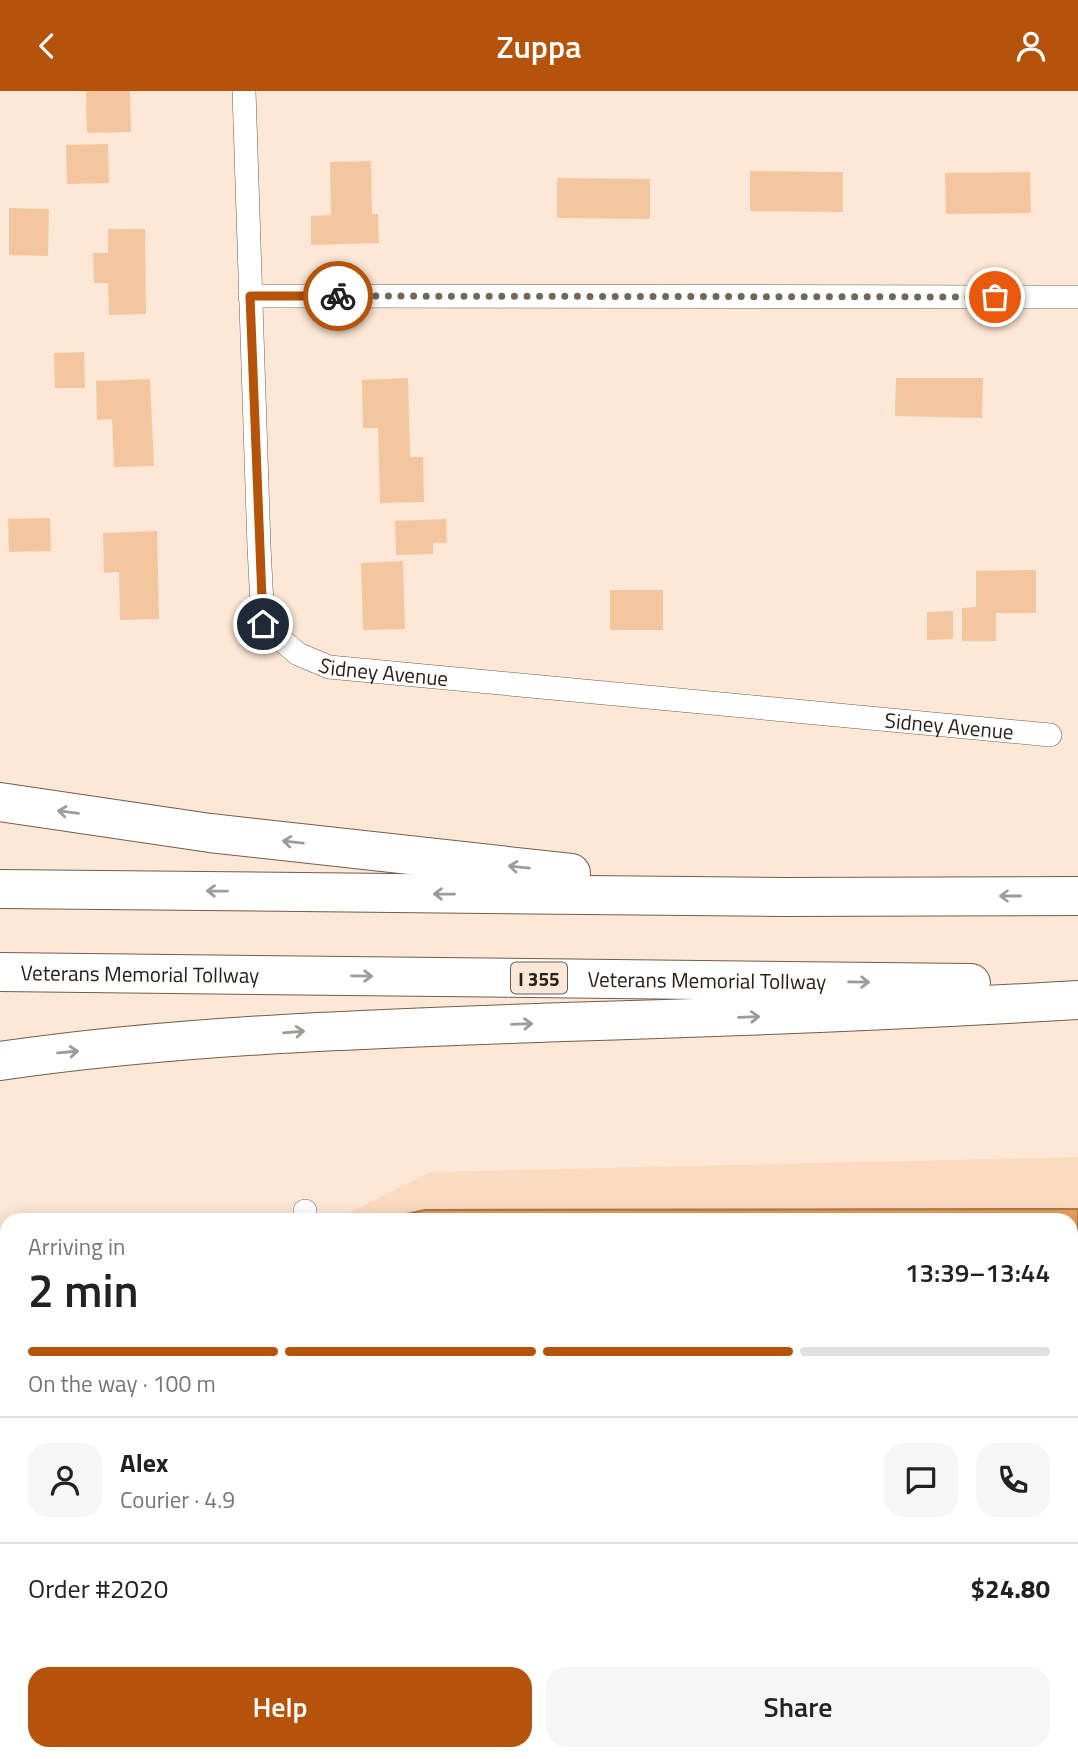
<!DOCTYPE html>
<html lang="en">
<head>
<meta charset="utf-8">
<style>
  :root { --surface:#fff; --page:#f6f6f6; --text:#222; --muted:#767676; --line:#e0e0e0; --accent:#b45309 }
  body { margin:0; font-family:"Titillium Web",sans-serif; background:var(--page); color:var(--text); height:100vh; display:flex; flex-direction:column; font-size:26px; white-space:nowrap }
  * { box-sizing:border-box; margin:0 }
  p { font-size:23px; color:var(--muted) }
  .icon { flex:none; width:38px; height:38px; fill:none; stroke:currentColor; stroke-width:2; stroke-linecap:round; stroke-linejoin:round }
  .map { position:relative; flex:1; overflow:hidden }
  .drawer { position:absolute; left:0px; top:1122px; width:1078px; height:548px; display:flex; flex-direction:column; background:var(--surface); border-radius:21px 21px 0 0; box-shadow:0 4px 18px #0003 }
  .drawer>* { flex:none }
  .pin { position:absolute; display:grid; place-items:center; width:60px; height:60px; color:#fff; margin:-30px; border:4px solid #fff; border-radius:50%; box-shadow:0 2px 7px #0007 }
  .courier { position:absolute; display:grid; place-items:center; width:70px; height:70px; margin:-35px; border:5px solid #b45309; border-radius:50%; background:#fff; color:#222; box-shadow:0 2px 9px #0007 }
  .head em { font-style:normal; font-weight:600 }
  .head div { display:flex; flex-direction:column-reverse }
  .head { display:flex; align-items:center; justify-content:space-between; height:119px; padding:0 28px }
  h1 { font-size:46px; font-weight:600; line-height:52px }
  .bar { display:grid; grid-template-columns:repeat(4,1fr); gap:10px 7px; align-content:center; height:84px; padding:0 28px }
  .bar i { height:9px; border-radius:5px; background:var(--line) }
  .bar .on { background:var(--accent) }
  .bar p { grid-column:span 4 }
  .line { display:flex; align-items:center; gap:18px; padding:0 28px; border-top:2px solid var(--line) }
  .line div { flex:1 }
  .round { display:grid; place-items:center; flex:none; width:74px; height:74px; border-radius:21px; background:var(--page) }
  .cta { display:flex; gap:14px; margin-top:auto; padding:14px 28px }
  .cta a { flex:1; height:80px; border-radius:21px; background:var(--accent); color:#fff; font-size:28px; font-weight:600; line-height:80px; text-align:center }
  .cta a+a { background:var(--page); color:var(--text) }
  header { display:flex; justify-content:space-between; align-items:center; height:91px; padding:0 28px; background:var(--accent); color:#fff; font-size:32px; font-weight:600 }
  .map>svg:first-child { display:block }
  .built { fill:#fbdbc0 }
  .water { fill:#e99e5b; stroke:#af7847; stroke-width:2 }
  .building { fill:#f4c6a0 }
  .lines { fill:none; stroke-linecap:round; stroke-linejoin:round }
  .service-casing { stroke:#735c4a; stroke-width:12 }
  .minor-casing { stroke:#735c4a; stroke-width:24 }
  .motorway-casing { stroke:#735c4a; stroke-width:40 }
  .service { stroke:#fff; stroke-width:10 }
  .minor { stroke:#fff; stroke-width:23 }
  .motorway { stroke:#fff; stroke-width:38 }
  .oneway { stroke:#9f9b97 }
  .done { stroke:#73665a; stroke-width:7; stroke-dasharray:0 12.6 }
  .route { stroke:#b45309; stroke-width:9 }
  .labels { text-anchor:middle; dominant-baseline:central; stroke-width:7; stroke-linejoin:round; paint-order:stroke }
  .shield { fill:#fde7d6; stroke:#695c51; stroke-width:2 }
  .shield-label { font-size:19px; font-weight:bold; fill:#292018 }
  .street-label { font-size:21px; fill:#292018; stroke:#fde7d6 }
</style>
</head>
<body>
<header><svg class="icon" aria-label="back" viewBox="0 0 24 24"><path d="M15 5l-7 7 7 7"/></svg>Zuppa<svg class="icon" aria-label="person" viewBox="0 0 24 24"><circle cx="12" cy="8" r="4"/><path d="M4 21q1-7 8-7t8 7"/></svg></header>
<div class="map">
<svg width="1078" height="1668" viewBox="0 0 1078 1668">
  <rect width="100%" height="100%" fill="#fde7d6"/>
  <g class="built">
    <path d="M1078 1066V1668H329V1663L1071 1662V1129H335L430 1081Z"/>
    <path d="M0 1256H7V1662H295V1668H0Z"/>
  </g>
  <g class="water">
    <path d="M1078 1118V1149H1071V1129H378L425 1119Z"/>
    <path d="M396 1663H484L485 1668H397Z"/>
  </g>
  <g class="building">
    <path d="M86 0H130L131 41 87 42Z"/>
    <path d="M108 53 109 92 67 93 66 54Z"/>
    <path d="M371 70 372 123H378L379 152 311 154V125L331 124 330 71Z"/>
    <path d="M750 80 843 81V121L750 120Z"/>
    <path d="M1030 81 1031 122 946 123 945 82Z"/>
    <path d="M557 87 650 88V128L557 127Z"/>
    <path d="M9 117 49 118 48 165 9 164Z"/>
    <path d="M108 138H145L146 223 109 224 108 192H94L93 162H108Z"/>
    <path d="M84 261 85 297H55L54 262Z"/>
    <path d="M408 287 410 366H423L424 411 380 412 378 337H363L362 289Z"/>
    <path d="M896 287H983L982 327 895 325Z"/>
    <path d="M150 288 154 375 114 376 112 328 97 329 96 290Z"/>
    <path d="M50 427 51 460 9 461 8 428Z"/>
    <path d="M446 428 447 452H433V463L396 464 395 430Z"/>
    <path d="M157 440 159 528 120 529 119 481 104 482 103 442Z"/>
    <path d="M403 470 405 538 363 539 361 472Z"/>
    <path d="M1036 479V522H996V550H962V517L976 516V480Z"/>
    <rect x="610" y="499" width="53" height="40"/>
    <path d="M953 520V548L927 549V521Z"/>
    <path d="M1071 1189H1078V1668H663V1662H1071Z"/>
    <rect x="0" y="1296" width="7" height="239"/>
  </g>
  <g class="lines">
    <defs>
      <g id="service">
        <path d="M0 1273 7 1272"/>
        <path d="M0 1578H7"/>
        <path d="M581 1662V1668"/>
      </g>
      <g id="minor">
        <path id="s1" d="M244 0 259 456 263 533 298 563 329 576 1050 644"/>
        <path d="M250 205 1078 206"/>
        <path d="M305 1120V1129"/>
        <path d="M307 1662V1668"/>
      </g>
      <g id="motorway">
        <path d="M0 711 210 742 571 782"/>
        <path d="M0 798 782 806 1078 805"/>
        <path id="s2" d="M0 881 971 892"/>
        <path d="M0 970C186 943 375 938 563 931 735 926 906 919 1078 909"/>
      </g>
    </defs>
    <use href="#service" class="service-casing"/>
    <use href="#minor" class="minor-casing"/>
    <use href="#motorway" class="motorway-casing"/>
    <use href="#service" class="service"/>
    <use href="#minor" class="minor"/>
    <use href="#motorway" class="motorway"/>
  </g>
  <defs><path id="oneway-shaft" d="M-6 0H5M1.5-3L5.5 0L1.5 3" fill="none" stroke-width="1.6" stroke-linecap="round" stroke-linejoin="round" transform="scale(1.75)"/></defs>
  <g class="oneway">
    <use href="#oneway-shaft" transform="translate(68 721) rotate(-172)"/>
    <use href="#oneway-shaft" transform="translate(293 751) rotate(-174)"/>
    <use href="#oneway-shaft" transform="translate(519 776) rotate(-174)"/>
    <use href="#oneway-shaft" transform="translate(217 800) rotate(-179)"/>
    <use href="#oneway-shaft" transform="translate(444 803) rotate(-179)"/>
    <use href="#oneway-shaft" transform="translate(1010 805) rotate(180)"/>
    <use href="#oneway-shaft" transform="translate(362 885) rotate(1)"/>
    <use href="#oneway-shaft" transform="translate(859 891) rotate(1)"/>
    <use href="#oneway-shaft" transform="translate(749 926) rotate(-2)"/>
    <use href="#oneway-shaft" transform="translate(522 933) rotate(-2)"/>
    <use href="#oneway-shaft" transform="translate(294 941) rotate(-5)"/>
    <use href="#oneway-shaft" transform="translate(68 961) rotate(-5)"/>
  </g>
  <g class="lines">
    <path class="done" d="M338 205 995 206"/>
    <path class="route" d="M263 533 250 205H338"/>
  </g>
  <g class="labels">
    <rect class="shield" x="511" y="871.5" width="56" height="31" rx="5"/>
    <g class="shield-label">
      <text x="539" y="887">I 355</text>
    </g>
    <g class="street-label">
      <text stroke="none"><textPath href="#s1" startOffset="668">Sidney Avenue</textPath></text>
      <text stroke="none"><textPath href="#s1" startOffset="1236">Sidney Avenue</textPath></text>
      <text stroke="none"><textPath href="#s2" startOffset="140">Veterans Memorial Tollway</textPath></text>
      <text stroke="none"><textPath href="#s2" startOffset="707">Veterans Memorial Tollway</textPath></text>
    </g>
  </g>
</svg>
<div class="pin" style="left:995px;top:206px;background:#ea580c"><svg class="icon" aria-label="bag" viewBox="0 0 24 24"><path d="M5 8h14l-1 12H6zM9 8a3 3 0 0 1 6 0"/></svg></div>
<div class="pin" style="left:263px;top:533px;background:#1f2937"><svg class="icon" aria-label="home" viewBox="0 0 24 24"><path d="M3 11l9-7 9 7M6 9v11h12V9"/></svg></div>
<div class="courier" style="left:338px;top:205px"><svg class="icon" aria-label="bike" viewBox="0 0 24 24"><circle cx="6" cy="16" r="4"/><circle cx="18" cy="16" r="4"/><path d="M6 16l4-8h5l3 8M10 8l3 8H6M13 5h3"/></svg></div>
<section class="drawer">
<div class="head"><div><h1>2 min</h1><p>Arriving in</p></div><em>13:39–13:44</em></div>
<div class="bar"><i class="on"></i><i class="on"></i><i class="on"></i><i></i><p>On the way · 100 m</p></div>
<div class="line" style="height:126px"><a class="round"><svg class="icon" aria-label="person" viewBox="0 0 24 24"><circle cx="12" cy="8" r="4"/><path d="M4 21q1-7 8-7t8 7"/></svg></a><div><b>Alex</b><p>Courier · 4.9</p></div><a class="round"><svg class="icon" aria-label="chat" viewBox="0 0 24 24"><path d="M4 5h16v11H9l-5 4z"/></svg></a><a class="round"><svg class="icon" aria-label="phone" viewBox="0 0 24 24"><path d="M5 4h4l2 5-3 2q2 4 5 5l2-3 5 2v4C11 20 4 13 5 4z"/></svg></a></div>
<div class="line" style="height:91px"><div>Order #2020</div><b>$24.80</b></div>
<div class="cta"><a>Help</a><a>Share</a></div>
</section>
</div>
</body>
</html>
